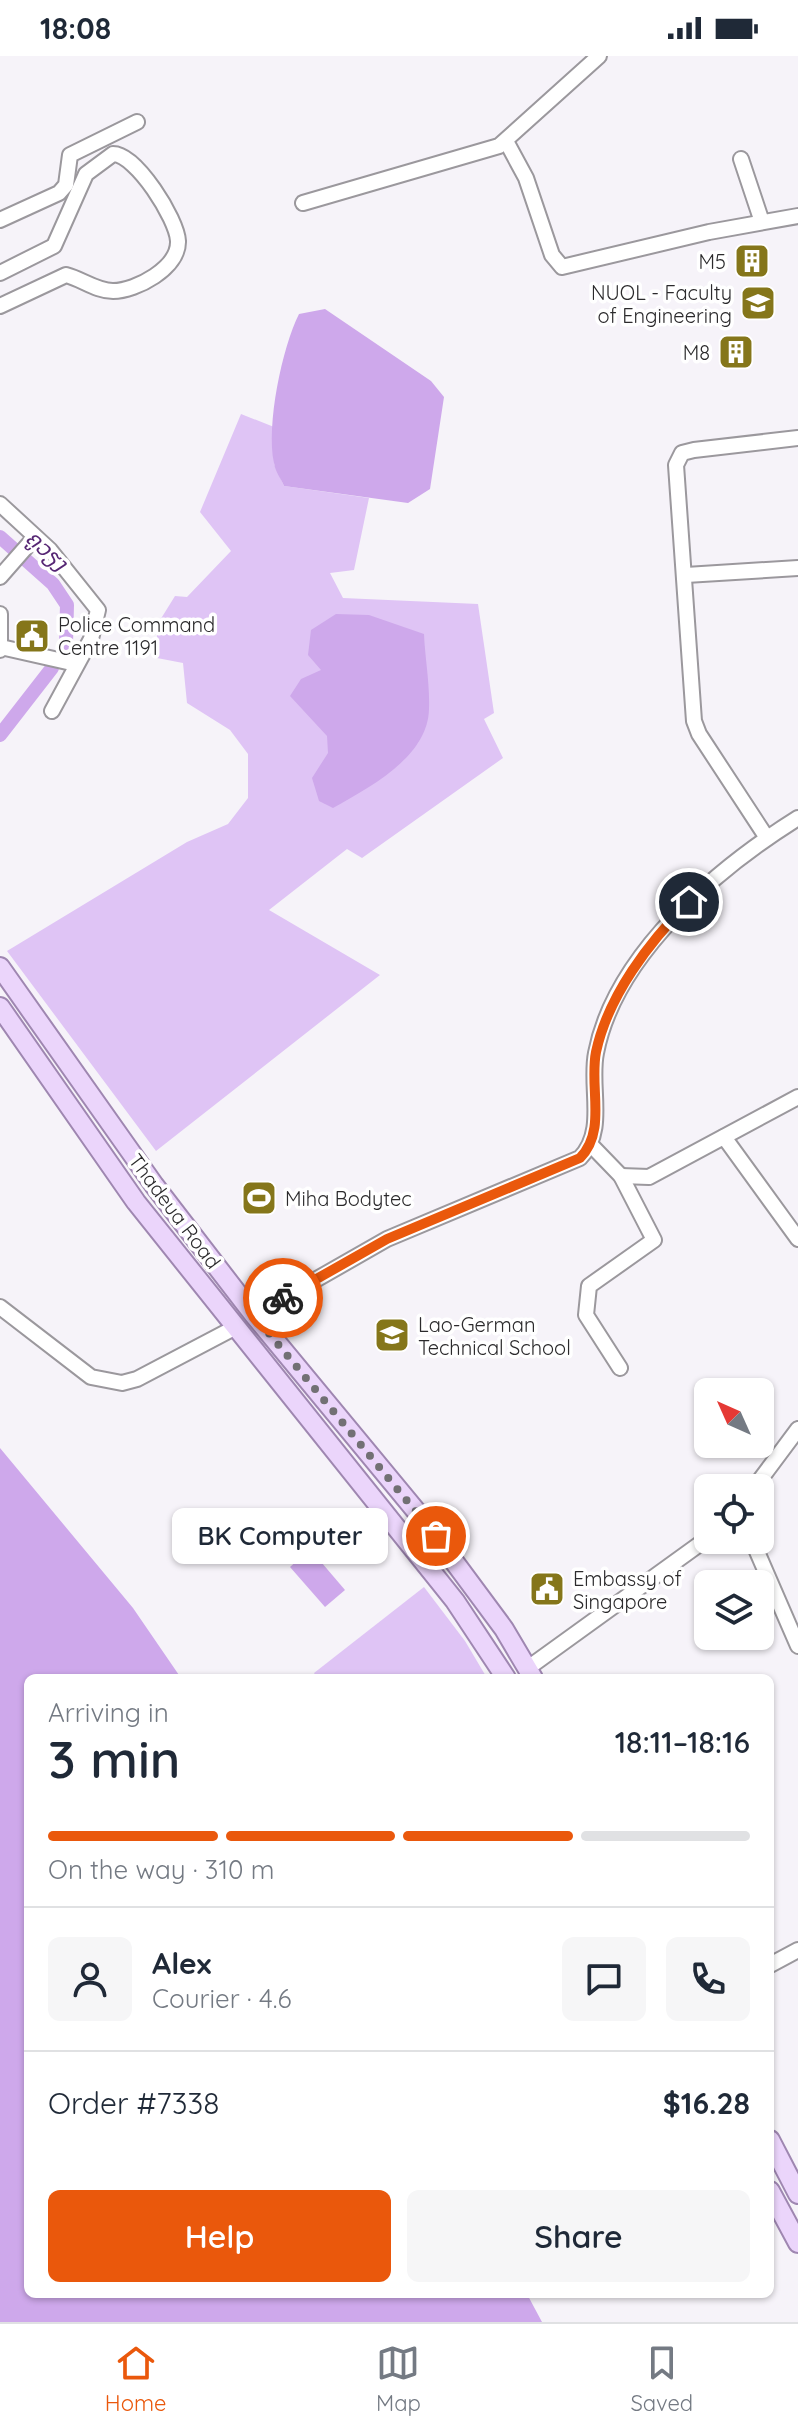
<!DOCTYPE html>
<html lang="en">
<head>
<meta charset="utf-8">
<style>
  :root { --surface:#fff; --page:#f6f6f7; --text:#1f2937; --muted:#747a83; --line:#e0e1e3; --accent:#ea580c }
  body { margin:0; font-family:Quicksand,"Noto Sans Lao",sans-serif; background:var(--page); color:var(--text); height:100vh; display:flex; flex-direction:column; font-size:30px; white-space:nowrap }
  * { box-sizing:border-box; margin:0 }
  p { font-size:26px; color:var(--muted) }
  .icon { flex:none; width:44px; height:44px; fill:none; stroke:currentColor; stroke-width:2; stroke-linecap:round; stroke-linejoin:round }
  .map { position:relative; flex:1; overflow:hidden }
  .drawer { position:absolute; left:24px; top:1618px; width:750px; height:624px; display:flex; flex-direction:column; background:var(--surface); border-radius:12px; box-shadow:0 2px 6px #0004 }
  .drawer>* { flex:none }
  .needle { width:52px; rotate:315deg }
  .buttons { position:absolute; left:694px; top:1322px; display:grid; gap:16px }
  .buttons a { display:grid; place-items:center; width:80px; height:80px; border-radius:12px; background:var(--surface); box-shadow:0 2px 6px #0004; font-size:40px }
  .pin { position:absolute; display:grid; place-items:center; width:68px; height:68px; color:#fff; margin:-34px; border:4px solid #fff; border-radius:50%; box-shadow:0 2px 8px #0007 }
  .courier { position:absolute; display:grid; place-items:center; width:80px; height:80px; margin:-40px; border:6px solid #ea580c; border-radius:50%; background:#fff; color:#222; box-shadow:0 2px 10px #0007 }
  .bubble { position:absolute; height:56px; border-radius:12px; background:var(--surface); box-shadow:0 2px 6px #0004; font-size:26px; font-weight:600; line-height:56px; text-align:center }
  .head em { font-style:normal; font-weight:600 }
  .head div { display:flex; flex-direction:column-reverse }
  .head { display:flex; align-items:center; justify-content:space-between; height:136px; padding:0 24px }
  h1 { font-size:52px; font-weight:600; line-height:60px }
  .bar { display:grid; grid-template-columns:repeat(4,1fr); gap:12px 8px; align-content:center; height:96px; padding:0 24px }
  .bar i { height:10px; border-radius:6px; background:var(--line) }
  .bar .active { background:var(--accent) }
  .bar p { grid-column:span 4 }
  .line { display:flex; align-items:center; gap:20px; padding:0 24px; border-top:2px solid var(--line) }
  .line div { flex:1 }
  .round { display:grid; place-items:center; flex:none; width:84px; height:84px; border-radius:12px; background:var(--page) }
  .cta { display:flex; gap:16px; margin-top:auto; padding:16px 24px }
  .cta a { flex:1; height:92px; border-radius:12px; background:var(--accent); color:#fff; font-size:32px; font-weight:600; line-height:92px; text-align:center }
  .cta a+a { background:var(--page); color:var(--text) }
  .status { display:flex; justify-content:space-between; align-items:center; height:56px; padding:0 40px; background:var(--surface); direction:ltr }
  .status svg { height:22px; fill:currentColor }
  .tabs { display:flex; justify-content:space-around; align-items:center; height:112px; border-top:2px solid var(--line); background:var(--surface); font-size:22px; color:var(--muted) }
  .tabs a { display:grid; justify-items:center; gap:4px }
  .tabs .active { color:var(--accent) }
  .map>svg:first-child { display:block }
  .green { fill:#dfc4f5 }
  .water { fill:#cea8eb }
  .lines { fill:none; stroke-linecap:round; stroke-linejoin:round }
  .canal { stroke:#cea8eb; stroke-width:14 }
  .minor-casing { stroke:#9b989d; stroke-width:18 }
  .major-casing { stroke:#9f87b1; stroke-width:22 }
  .minor { stroke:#fff; stroke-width:14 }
  .major { stroke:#ebd5fb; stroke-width:18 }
  .done { stroke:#727074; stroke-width:8; stroke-dasharray:0 14.4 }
  .route { stroke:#ea580c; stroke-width:10 }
  .labels { text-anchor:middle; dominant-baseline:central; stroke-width:7; stroke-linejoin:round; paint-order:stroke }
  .poi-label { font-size:20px; fill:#2b2a2c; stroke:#fff; text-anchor:start }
  .street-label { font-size:20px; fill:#2b2a2c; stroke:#fff }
  .water-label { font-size:22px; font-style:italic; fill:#562674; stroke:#fff }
</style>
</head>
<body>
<div class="status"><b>18:08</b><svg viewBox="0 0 49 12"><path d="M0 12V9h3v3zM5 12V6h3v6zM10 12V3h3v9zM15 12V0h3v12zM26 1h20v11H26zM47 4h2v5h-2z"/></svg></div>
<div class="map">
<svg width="798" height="2266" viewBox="0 0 798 2266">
  <rect width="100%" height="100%" fill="#f6f3f9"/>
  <g class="green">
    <path d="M241 358 274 371V408L284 430 369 442 354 514 330 517 343 542 478 548 494 657 484 663 503 702 362 802 347 793 269 854 380 919 156 1095 7 895 187 786 228 768 248 742V698L230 674 187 647 183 607 157 602V569L175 540 187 541 231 495 200 456Z"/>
    <path d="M424 1531 465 1585 487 1622H317L314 1617Z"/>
  </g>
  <g class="water">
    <path d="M325 253 431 325 444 341 430 433 408 447 284 430C281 423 275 415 274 407 266 369 282 292 299 258Z"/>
    <path d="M336 558 369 559 424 578C425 602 430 628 429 653 428 701 370 731 333 752L319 745 312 722 328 697 327 680 290 640 301 623 321 614 308 599 311 574Z"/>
    <path d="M0 1392 133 1552 181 1622H28V2238H527L542 2266H0Z"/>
    <path d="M310 1493 345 1534 325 1551 290 1511Z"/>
  </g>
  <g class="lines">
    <g class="canal">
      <path d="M0 481 53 528 67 549 66 587"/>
      <path d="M0 679 52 612"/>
    </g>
    <defs>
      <g id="minor">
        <path d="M506 85 526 122 552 199 562 211 709 176 798 160"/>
        <path d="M741 103 762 166"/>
        <path d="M303 147 499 90 599 0"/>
        <path d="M0 164 59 137 66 129 70 99 137 66"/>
        <path d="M0 217 54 190 86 118 113 98C136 98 177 163 178 185 179 212 136 235 113 235 96 235 82 223 66 219L0 250"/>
        <path d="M0 448 50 494 98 554 91 583 52 655"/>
        <path d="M686 519 798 512"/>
        <path d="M0 521 35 481"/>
        <path d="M0 558V594"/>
        <path d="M1 591 76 608"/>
        <path d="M767 782 699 678 694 665 676 409 682 397 694 394 798 382"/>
        <path d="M724 1081 798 1183"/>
        <path d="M591 1089 621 1120 654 1184 589 1230 586 1259 620 1312"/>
        <path d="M621 1120 649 1121 798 1041"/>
        <path d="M0 1251 91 1321 122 1327 137 1323 234 1272"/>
        <path d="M254 1259 387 1183 580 1102C607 1075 589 1031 596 997 615 898 718 812 798 762"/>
        <path d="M754 1432 798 1373"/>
        <path d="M752 1484 798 1590"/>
        <path d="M528 1612 708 1482"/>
        <path d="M770 1909 798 1894"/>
      </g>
      <g id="major">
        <path d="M0 911 154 1129 254 1259 421 1461 504 1573 533 1622"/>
        <path d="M0 951 136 1146 455 1545 506 1622"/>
        <path d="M770 2084 798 2138"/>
        <path d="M770 2135 798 2187"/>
      </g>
    </defs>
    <use href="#minor" class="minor-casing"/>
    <use href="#major" class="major-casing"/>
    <use href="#minor" class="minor"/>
    <use href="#major" class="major"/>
  </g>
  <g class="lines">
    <path class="done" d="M283 1242 254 1259 436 1480"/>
    <path class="route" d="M283 1242 387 1183 580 1102C607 1075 589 1031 596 996 608 940 649 886 689 846"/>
  </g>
  <defs>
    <symbol id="building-square" viewBox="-11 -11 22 22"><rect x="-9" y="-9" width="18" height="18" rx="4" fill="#85761a" stroke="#fff"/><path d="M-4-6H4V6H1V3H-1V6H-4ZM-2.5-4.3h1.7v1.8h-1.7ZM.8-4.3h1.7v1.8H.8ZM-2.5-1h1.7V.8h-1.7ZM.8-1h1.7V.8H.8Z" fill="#fff"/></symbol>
    <symbol id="university-square" viewBox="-11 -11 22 22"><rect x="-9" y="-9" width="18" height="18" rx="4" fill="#85761a" stroke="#fff"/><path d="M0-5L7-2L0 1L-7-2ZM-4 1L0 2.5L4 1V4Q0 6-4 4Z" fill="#fff"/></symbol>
    <symbol id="civic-square" viewBox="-11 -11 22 22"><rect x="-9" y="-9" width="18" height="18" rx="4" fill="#85761a" stroke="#fff"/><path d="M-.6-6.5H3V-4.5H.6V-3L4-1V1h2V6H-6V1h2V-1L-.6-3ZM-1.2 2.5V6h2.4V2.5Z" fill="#fff"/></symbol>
    <symbol id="stadium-square" viewBox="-11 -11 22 22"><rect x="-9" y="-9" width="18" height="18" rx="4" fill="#85761a" stroke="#fff"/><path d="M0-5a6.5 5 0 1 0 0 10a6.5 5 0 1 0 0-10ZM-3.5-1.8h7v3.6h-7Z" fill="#fff"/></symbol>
    <symbol id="school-square" viewBox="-11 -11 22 22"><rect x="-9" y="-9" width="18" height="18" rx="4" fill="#85761a" stroke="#fff"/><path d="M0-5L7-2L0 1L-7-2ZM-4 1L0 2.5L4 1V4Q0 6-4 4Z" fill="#fff"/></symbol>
  </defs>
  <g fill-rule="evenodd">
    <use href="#building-square" x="732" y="185" width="40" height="40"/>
    <use href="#university-square" x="738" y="227" width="40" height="40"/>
    <use href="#building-square" x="716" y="276" width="40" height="40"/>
    <use href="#civic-square" x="12" y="560" width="40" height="40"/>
    <use href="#stadium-square" x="239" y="1122" width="40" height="40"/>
    <use href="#school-square" x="372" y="1259" width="40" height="40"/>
    <use href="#civic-square" x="527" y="1513" width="40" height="40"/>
  </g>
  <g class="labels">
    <g class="poi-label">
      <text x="726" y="205" text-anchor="end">M5</text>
      <text x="732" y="236" text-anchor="end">NUOL - Faculty<tspan x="732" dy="23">of Engineering</tspan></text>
      <text x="710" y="296" text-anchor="end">M8</text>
      <text x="58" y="568">Police Command<tspan x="58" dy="23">Centre 1191</tspan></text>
      <text x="285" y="1142">Miha Bodytec</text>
      <text x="418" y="1268">Lao-German<tspan x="418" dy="23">Technical School</tspan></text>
      <text x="573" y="1522">Embassy of<tspan x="573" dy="23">Singapore</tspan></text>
    </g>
    <g class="street-label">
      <text transform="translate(175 1155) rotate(53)">Thadeua Road</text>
    </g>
    <g class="water-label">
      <text transform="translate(47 494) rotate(43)">ຄູວຽງ</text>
    </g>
  </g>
</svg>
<div class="buttons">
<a><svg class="needle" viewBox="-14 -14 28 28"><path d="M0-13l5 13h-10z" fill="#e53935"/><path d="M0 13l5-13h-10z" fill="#747a83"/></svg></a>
<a><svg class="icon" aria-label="locate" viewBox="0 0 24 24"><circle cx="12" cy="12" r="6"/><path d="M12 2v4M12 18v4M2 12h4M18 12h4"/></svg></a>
<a><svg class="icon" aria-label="layers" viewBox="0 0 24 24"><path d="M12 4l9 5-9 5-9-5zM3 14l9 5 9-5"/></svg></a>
</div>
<div class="pin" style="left:436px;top:1480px;background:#ea580c"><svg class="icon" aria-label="bag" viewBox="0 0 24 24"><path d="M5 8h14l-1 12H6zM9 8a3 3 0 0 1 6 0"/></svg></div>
<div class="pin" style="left:689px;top:846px;background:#1f2937"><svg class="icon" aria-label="home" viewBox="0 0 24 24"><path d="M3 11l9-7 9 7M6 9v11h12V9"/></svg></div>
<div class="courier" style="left:283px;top:1242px"><svg class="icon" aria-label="bike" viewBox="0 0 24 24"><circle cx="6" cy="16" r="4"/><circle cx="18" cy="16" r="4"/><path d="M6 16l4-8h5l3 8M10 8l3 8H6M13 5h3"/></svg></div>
<div class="bubble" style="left:172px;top:1452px;width:216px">BK Computer</div>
<section class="drawer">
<div class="head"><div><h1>3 min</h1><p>Arriving in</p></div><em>18:11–18:16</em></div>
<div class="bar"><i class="active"></i><i class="active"></i><i class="active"></i><i></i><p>On the way · 310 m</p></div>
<div class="line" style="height:144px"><a class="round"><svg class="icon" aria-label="person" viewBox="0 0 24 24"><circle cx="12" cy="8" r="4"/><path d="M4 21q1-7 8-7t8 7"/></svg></a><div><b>Alex</b><p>Courier · 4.6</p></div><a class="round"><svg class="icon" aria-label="chat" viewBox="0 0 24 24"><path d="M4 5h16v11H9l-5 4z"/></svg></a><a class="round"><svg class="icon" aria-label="phone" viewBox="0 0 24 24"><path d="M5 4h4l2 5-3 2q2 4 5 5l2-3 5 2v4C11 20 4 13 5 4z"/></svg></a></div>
<div class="line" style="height:104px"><div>Order #7338</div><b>$16.28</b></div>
<div class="cta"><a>Help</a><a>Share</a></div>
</section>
</div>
<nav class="tabs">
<a class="active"><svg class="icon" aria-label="home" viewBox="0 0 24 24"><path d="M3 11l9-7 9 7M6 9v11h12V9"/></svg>Home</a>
<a><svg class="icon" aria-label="map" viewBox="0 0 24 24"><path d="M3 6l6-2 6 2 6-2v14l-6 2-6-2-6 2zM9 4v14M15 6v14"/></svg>Map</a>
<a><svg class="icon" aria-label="saved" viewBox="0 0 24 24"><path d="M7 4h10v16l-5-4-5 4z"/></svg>Saved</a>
</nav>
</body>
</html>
